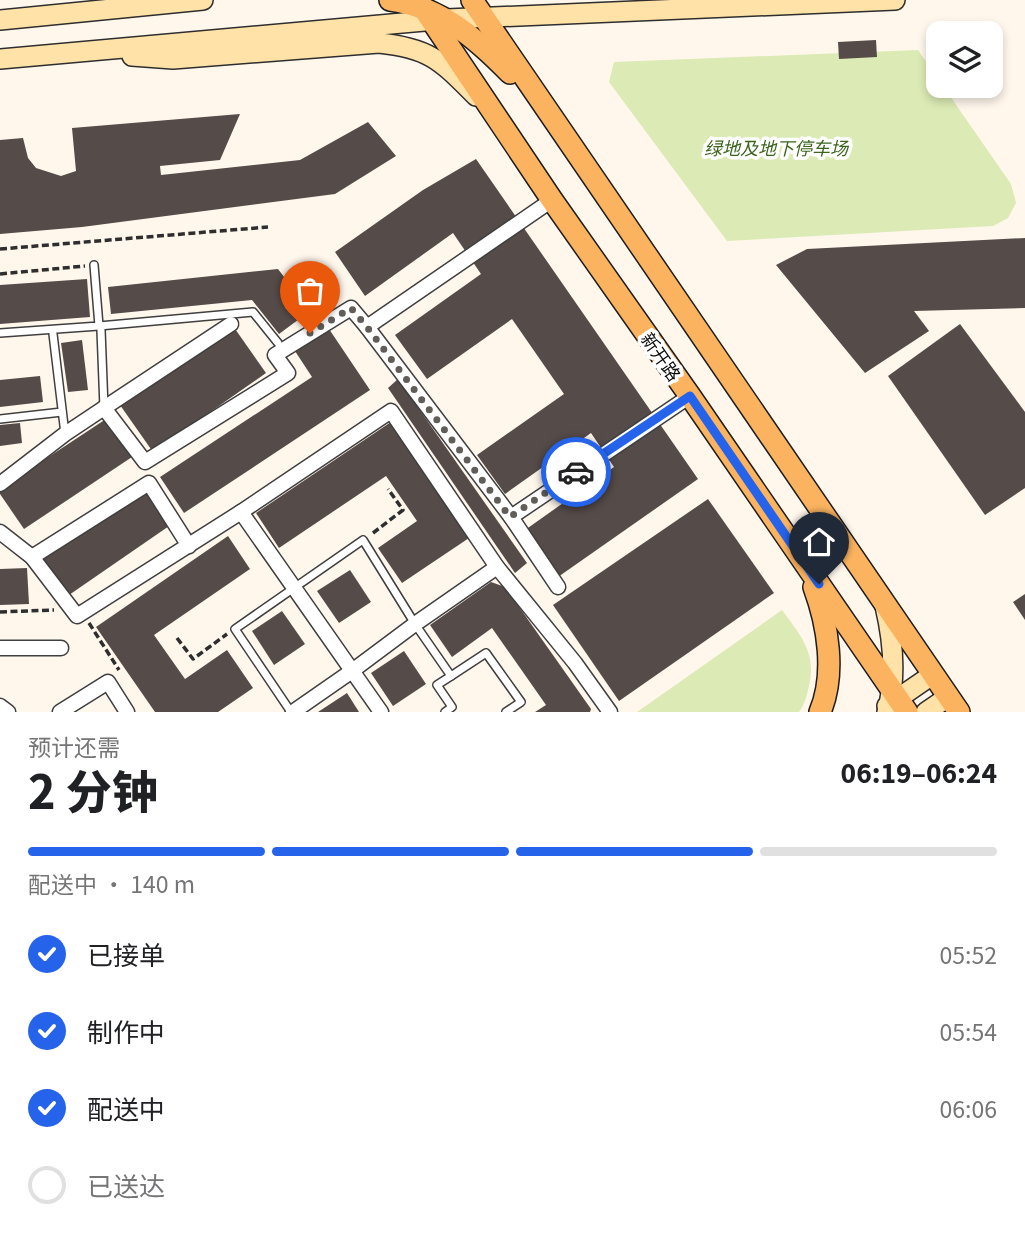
<!DOCTYPE html>
<html lang="zh">
<head>
<meta charset="utf-8">
<style>
  :root { --surface:#fff; --page:#f6f6f6; --text:#202124; --muted:#757577; --line:#e0e0e0; --accent:#2563eb }
  body { margin:0; font-family:Georgia,"Noto Sans SC",serif; background:var(--page); color:var(--text); height:100vh; display:flex; flex-direction:column; font-size:26px; white-space:nowrap }
  * { box-sizing:border-box; margin:0 }
  p { font-size:23px; color:var(--muted) }
  .icon { flex:none; width:38px; height:38px; fill:none; stroke:currentColor; stroke-width:2; stroke-linecap:round; stroke-linejoin:round }
  .map { position:relative; height:712px; overflow:hidden }
  .details { display:flex; flex-direction:column; background:var(--surface); flex:1 }
  .details>* { flex:none }
  .tools { position:absolute; left:926px; top:21px; display:grid; gap:14px }
  .tools a { display:grid; place-items:center; width:77px; height:77px; border-radius:14px; background:var(--surface); box-shadow:0 4px 10px #0003; font-size:35px }
  .pin { position:absolute; display:grid; place-items:center; width:60px; height:60px; color:#fff; margin:-72px -30px; border-radius:50% 50% 50% 0; rotate:-45deg; box-shadow:0 0 7px #0007 }
  .pin .icon { rotate:45deg }
  .courier { position:absolute; display:grid; place-items:center; width:70px; height:70px; margin:-35px; border:5px solid #2563eb; border-radius:50%; background:#fff; color:#222; box-shadow:0 2px 9px #0007 }
  .headline em { font-style:normal; font-weight:800 }
  .headline div { display:flex; flex-direction:column-reverse }
  .headline { display:flex; align-items:center; justify-content:space-between; height:119px; padding:0 28px }
  h1 { font-size:46px; font-weight:800; line-height:52px }
  .bar { display:grid; grid-template-columns:repeat(4,1fr); gap:10px 7px; align-content:center; height:84px; padding:0 28px }
  .bar i { height:9px; border-radius:5px; background:var(--line) }
  .bar .current { background:var(--accent) }
  .bar p { grid-column:span 4 }
  ol { padding:0 28px; list-style:none }
  li { display:flex; align-items:center; gap:21px; height:77px }
  li p { margin-inline-start:auto }
  li .icon { padding:7px; border-radius:50%; background:var(--accent); color:#fff; stroke-width:4 }
  li:last-child { color:var(--muted) }
  li i { width:38px; height:38px; border:4px solid var(--line); border-radius:50% }
  .map>svg:first-child { display:block }
  .green { fill:#dceab5 }
  .building { fill:#554b49 }
  .lines { fill:none; stroke-linecap:round; stroke-linejoin:round }
  .lane-casing { stroke:#3f3f3f; stroke-width:10 }
  .street-casing { stroke:#3f3f3f; stroke-width:17 }
  .secondary-casing { stroke:#2e2e2e; stroke-width:22 }
  .primary-casing { stroke:#1d1d1d; stroke-width:24 }
  .path { stroke:#2e2e2e; stroke-width:3.5; stroke-dasharray:7 3.5; stroke-linecap:butt }
  .lane { stroke:#fff; stroke-width:7 }
  .street { stroke:#fff; stroke-width:14 }
  .secondary { stroke:#ffe2a7; stroke-width:19 }
  .primary { stroke:#fbb360; stroke-width:21 }
  .done { stroke:#615e5a; stroke-width:7; stroke-dasharray:0 12.6 }
  .route { stroke:#2563eb; stroke-width:9 }
  .labels { text-anchor:middle; dominant-baseline:central; stroke-width:7; stroke-linejoin:round; paint-order:stroke }
  .park-label { font-size:18px; font-style:italic; fill:#3b651c; stroke:#fff }
  .street-label { font-size:18px; fill:#0c0c0c; stroke:#fff }
</style>
</head>
<body>
<div class="map">
<svg width="1025" height="712" viewBox="0 0 1025 712">
  <rect width="100%" height="100%" fill="#fff7ec"/>
  <g class="green">
    <path d="M918 50 938 79V86H943L1011 184 1016 203 1008 218 993 226 727 241 609 82 614 62Z"/>
    <path d="M782 610C800 635 817 652 809 686 807 695 805 704 799 712H637Z"/>
  </g>
  <g class="building">
    <path d="M876 40 877 57 839 59 838 42Z"/>
    <path d="M240 114 220 160 160 166 161 175 300 160 368 122 396 156 335 194 82 227 0 234V140L23 138 28 158 36 168 61 176 76 171 72 128Z"/>
    <path d="M476 159 698 479 558 577 525 530 614 467 591 433 505 494 477 455 564 394 512 319 427 379 395 335 481 274 453 233 365 296 335 252 423 190Z"/>
    <path d="M1025 238V308L914 311 929 331 865 373 776 265 807 249Z"/>
    <path d="M278 269 310 311 279 334 252 300 111 314 108 287Z"/>
    <path d="M87 279 90 317 0 324V285Z"/>
    <path d="M960 324 1025 412V488L985 515 888 376Z"/>
    <path d="M233 326 266 373 153 452 120 405Z"/>
    <path d="M327 326 370 390 184 513 160 477 312 377 293 348Z"/>
    <path d="M82 340 88 390 68 392 61 343Z"/>
    <path d="M40 376 43 402 0 407V380Z"/>
    <path d="M398 379 527 563 515 573 388 388Z"/>
    <path d="M106 419 132 457 24 529 0 494V489Z"/>
    <path d="M391 422 469 538 402 583 378 548 417 521 386 476 279 548 256 513Z"/>
    <path d="M20 423 22 443 0 446V425Z"/>
    <path d="M146 487 172 524 69 595 43 559Z"/>
    <path d="M708 499 774 593 619 701 553 605Z"/>
    <path d="M228 536 250 569 154 635 185 679 227 650 253 688 218 712H155L96 627Z"/>
    <path d="M27 568 29 604 0 605V569Z"/>
    <path d="M350 570 371 602 339 623 317 591Z"/>
    <path d="M491 582 505 587 591 709 590 712H535L546 705 492 628 452 657 430 625Z"/>
    <path d="M1025 594V620L1013 602Z"/>
    <path d="M282 611 305 644 274 665 252 631Z"/>
    <path d="M404 651 426 684 393 706 371 673Z"/>
    <path d="M347 693 359 712H318Z"/>
  </g>
  <g class="lines">
    <defs>
      <g id="lane">
        <path d="M99 326 253 312 278 343"/>
        <path d="M101 330 104 408"/>
        <path d="M0 333 99 326 94 265"/>
        <path d="M53 334 65 434"/>
        <path d="M0 419 62 412"/>
        <path d="M451 676 486 653 521 702 506 712"/>
        <path d="M291 712 235 629 363 540 415 624 451 676 437 685 452 707 445 712"/>
      </g>
      <g id="street">
        <path d="M367 327 552 200"/>
        <path d="M104 408 231 324"/>
        <path d="M0 484 65 434 104 408 145 462 288 373 275 355 351 308 367 327 511 517 690 396"/>
        <path d="M241 512 391 411 497 567 575 663 610 712"/>
        <path d="M511 517 558 587"/>
        <path d="M0 532 32 557 77 616 241 512 381 712"/>
        <path d="M32 557 149 483 189 546"/>
        <path d="M0 648H61"/>
        <path d="M0 706 8 712"/>
        <path d="M60 712 108 682 127 712"/>
        <path d="M293 712 352 671 415 624 497 567"/>
      </g>
      <g id="secondary">
        <path d="M0 20 203 0"/>
        <path d="M132 56 173 59 379 43C430 48 441 61 476 96"/>
        <path d="M0 59 447 19 895 0"/>
        <path d="M885 606C893 640 897 677 887 712"/>
        <path d="M887 706 932 675"/>
        <path d="M926 712 948 697"/>
      </g>
      <g id="primary">
        <path d="M390 0C439 6 477 39 510 73"/>
        <path d="M418 0 552 200 690 396 907 712"/>
        <path d="M472 0 959 712"/>
        <path d="M814 587C828 625 836 674 820 712"/>
      </g>
    </defs>
    <use href="#lane" class="lane-casing"/>
    <use href="#street" class="street-casing"/>
    <use href="#secondary" class="secondary-casing"/>
    <use href="#primary" class="primary-casing"/>
    <g class="path">
      <path d="M0 249 268 227"/>
      <path d="M0 274 85 266"/>
      <path d="M373 533 403 510 388 489"/>
      <path d="M0 612 54 610"/>
      <path d="M89 623 119 670"/>
      <path d="M177 638 193 659 227 634"/>
    </g>
    <use href="#lane" class="lane"/>
    <use href="#street" class="street"/>
    <use href="#secondary" class="secondary"/>
    <use href="#primary" class="primary"/>
  </g>
  <g class="lines">
    <path class="done" d="M310 333 351 308 367 327 510 517 576 472"/>
    <path class="route" d="M576 472 690 396 819 584"/>
  </g>
  <g class="labels">
    <g class="park-label">
      <text x="776" y="147">绿地及地下停车场</text>
    </g>
    <g class="street-label">
      <text transform="translate(662 356) rotate(55)">新开路</text>
    </g>
  </g>
</svg>
<div class="tools">
<a><svg class="icon" aria-label="layers" viewBox="0 0 24 24"><path d="M12 4l9 5-9 5-9-5zM3 14l9 5 9-5"/></svg></a>
</div>
<div class="pin" style="left:310px;top:333px;background:#ea580c"><svg class="icon" aria-label="bag" viewBox="0 0 24 24"><path d="M5 8h14l-1 12H6zM9 8a3 3 0 0 1 6 0"/></svg></div>
<div class="pin" style="left:819px;top:584px;background:#1f2937"><svg class="icon" aria-label="home" viewBox="0 0 24 24"><path d="M3 11l9-7 9 7M6 9v11h12V9"/></svg></div>
<div class="courier" style="left:576px;top:472px"><svg class="icon" aria-label="car" viewBox="0 0 24 24"><path d="M5 17H2v-5l4-1 3-4h7l3 4 3 1v5h-3M9 17h6M6 11h13"/><circle cx="7" cy="17" r="2"/><circle cx="17" cy="17" r="2"/></svg></div>
</div>
<section class="details">
<div class="headline"><div><h1>2 分钟</h1><p>预计还需</p></div><em>06:19–06:24</em></div>
<div class="bar"><i class="current"></i><i class="current"></i><i class="current"></i><i></i><p>配送中 · 140 m</p></div>
<ol>
<li><svg class="icon" aria-label="check" viewBox="0 0 24 24"><path d="M5 12l5 5 9-10"/></svg>已接单<p>05:52</p></li>
<li><svg class="icon" aria-label="check" viewBox="0 0 24 24"><path d="M5 12l5 5 9-10"/></svg>制作中<p>05:54</p></li>
<li><svg class="icon" aria-label="check" viewBox="0 0 24 24"><path d="M5 12l5 5 9-10"/></svg>配送中<p>06:06</p></li>
<li><i></i>已送达</li>
</ol>
</section>
</body>
</html>
